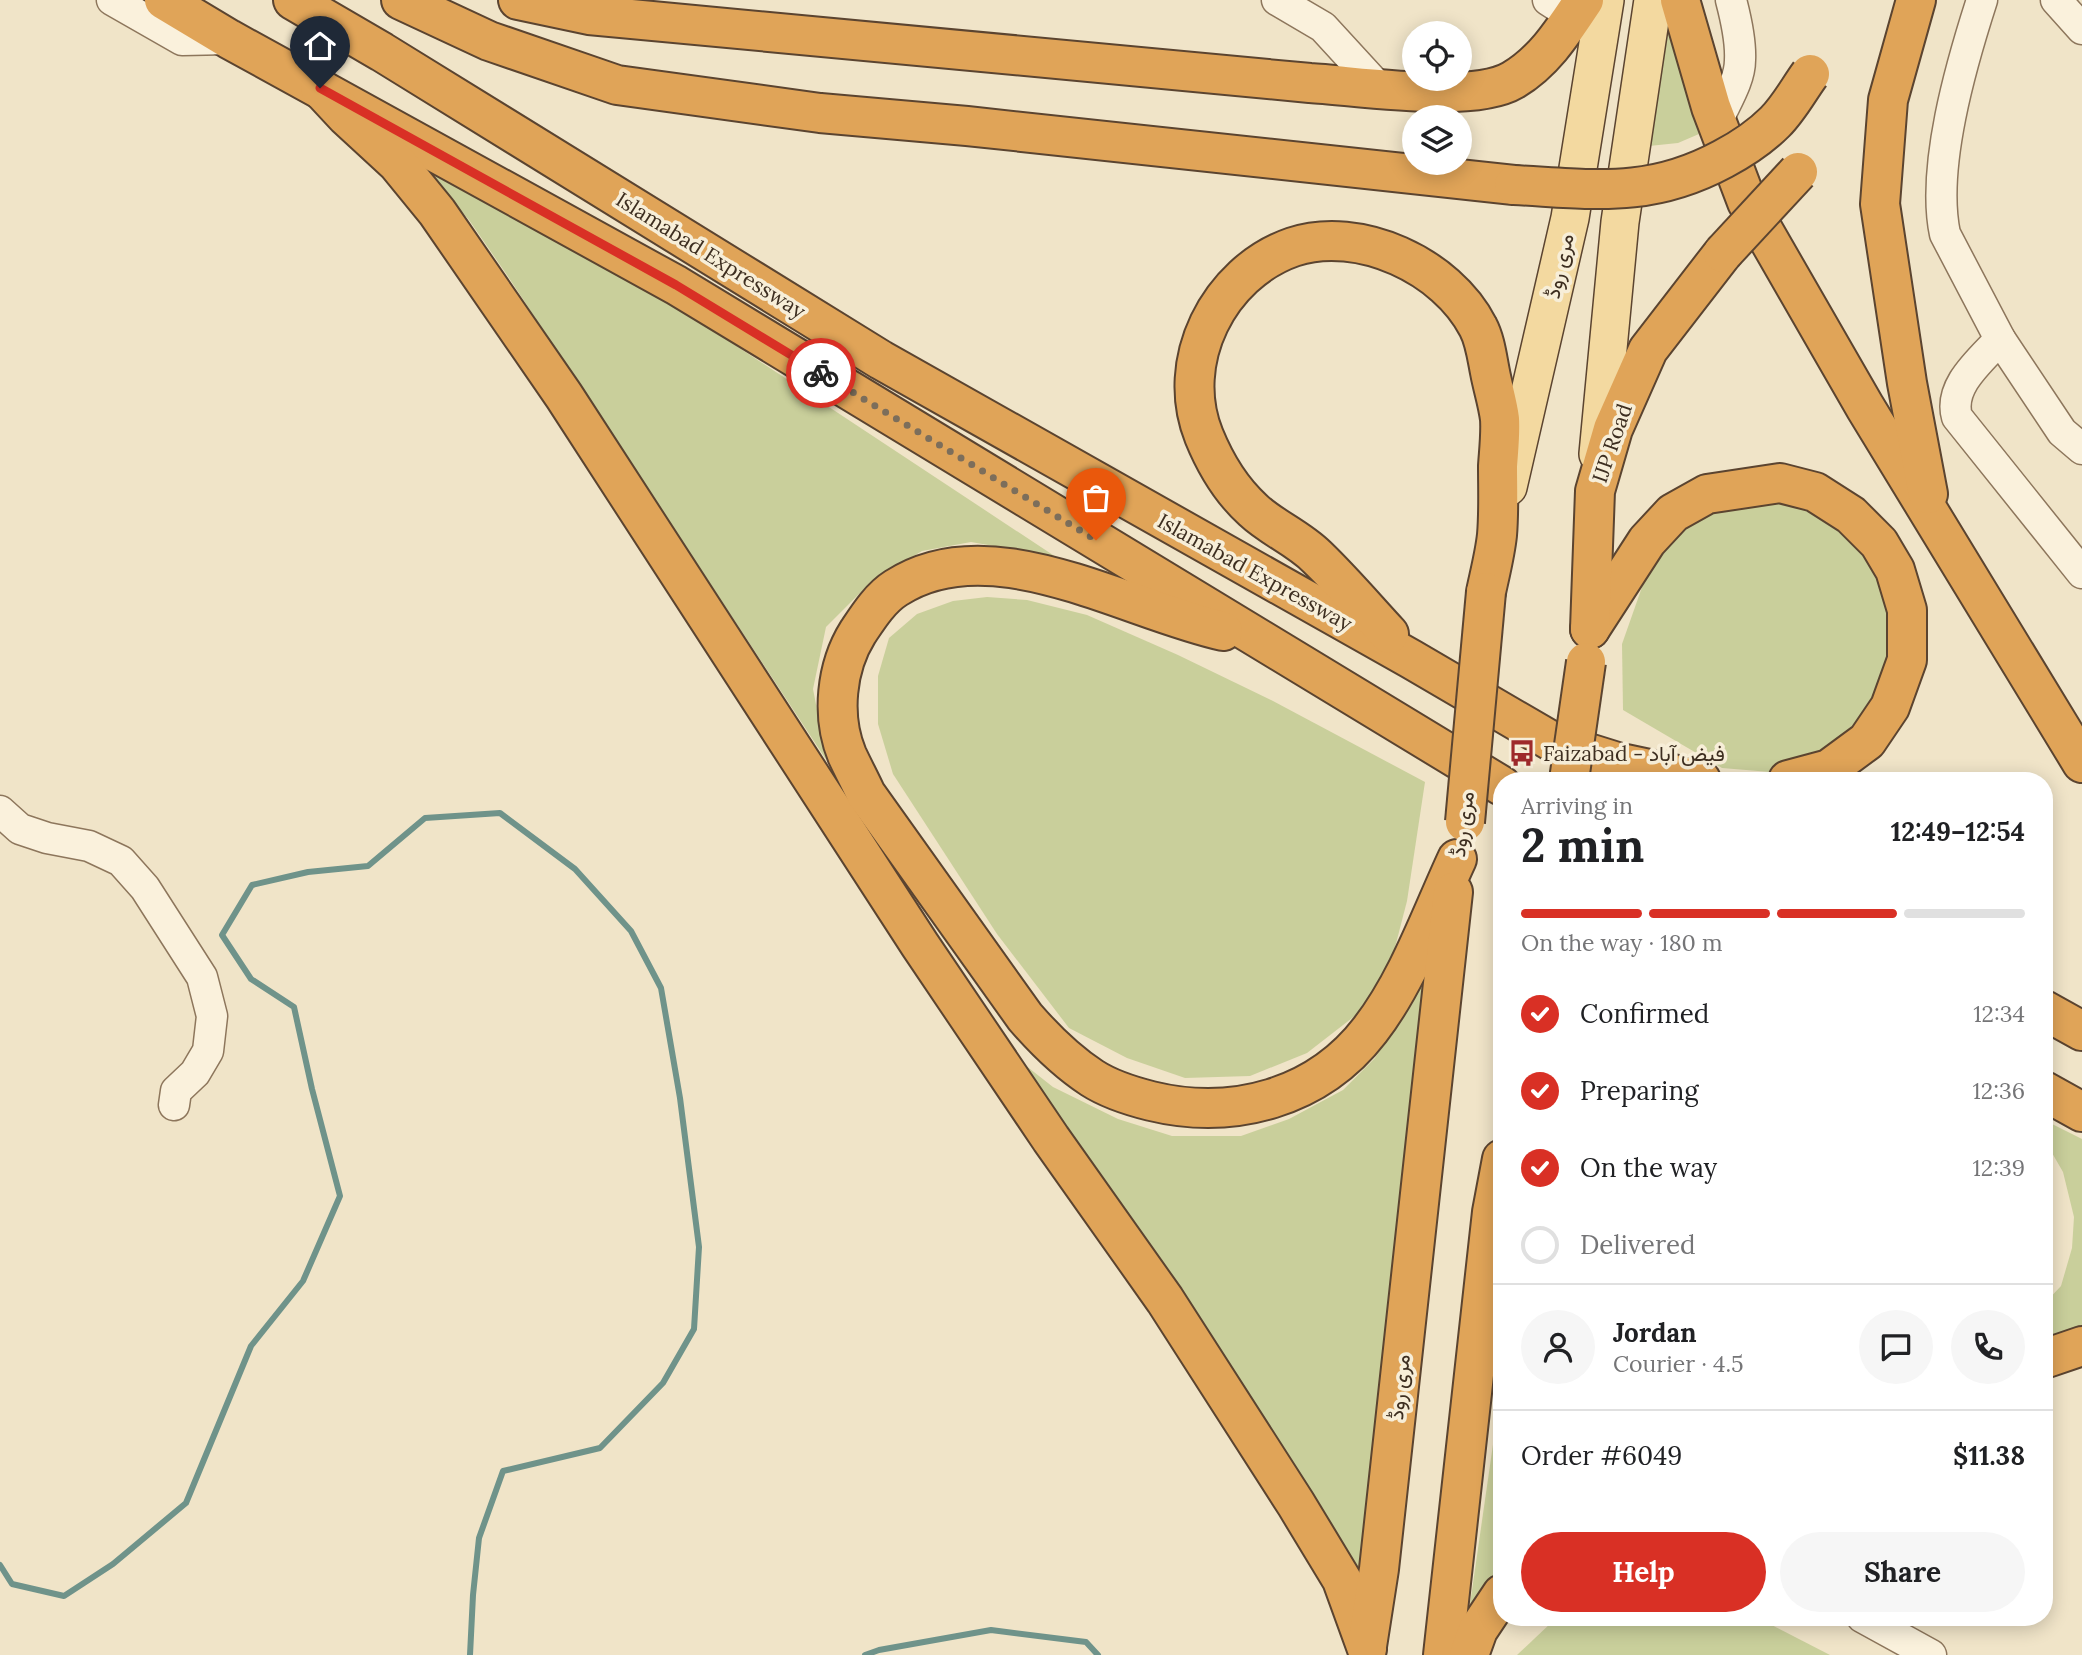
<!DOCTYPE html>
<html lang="en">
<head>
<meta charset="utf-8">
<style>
  :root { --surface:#fff; --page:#f6f6f6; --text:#202124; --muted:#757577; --line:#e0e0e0; --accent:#d93025 }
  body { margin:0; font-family:Lora,Vazirmatn,serif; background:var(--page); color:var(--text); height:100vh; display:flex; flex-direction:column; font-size:26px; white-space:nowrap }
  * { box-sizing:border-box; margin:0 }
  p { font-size:23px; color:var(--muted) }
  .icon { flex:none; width:38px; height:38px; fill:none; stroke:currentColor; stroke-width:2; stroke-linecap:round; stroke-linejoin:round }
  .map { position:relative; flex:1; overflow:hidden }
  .drawer { position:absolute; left:1493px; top:772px; width:560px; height:854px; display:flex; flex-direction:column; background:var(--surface); border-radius:28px; box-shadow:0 4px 18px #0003 }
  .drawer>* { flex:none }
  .controls { position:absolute; left:1402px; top:21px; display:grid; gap:14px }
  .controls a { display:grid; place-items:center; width:70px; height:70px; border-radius:50%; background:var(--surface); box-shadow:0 4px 18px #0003; font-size:35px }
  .pin { position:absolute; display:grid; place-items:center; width:60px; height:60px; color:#fff; margin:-72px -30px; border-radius:50% 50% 50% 0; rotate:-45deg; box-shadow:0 0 7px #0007 }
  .pin .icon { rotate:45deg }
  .courier { position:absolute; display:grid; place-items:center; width:70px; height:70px; margin:-35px; border:5px solid #d93025; border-radius:50%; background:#fff; color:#222; box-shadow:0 2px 9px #0007 }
  .summary em { font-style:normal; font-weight:700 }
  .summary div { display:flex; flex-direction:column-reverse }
  .summary { display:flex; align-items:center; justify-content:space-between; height:119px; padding:0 28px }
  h1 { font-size:46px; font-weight:700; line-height:52px }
  .bar { display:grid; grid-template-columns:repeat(4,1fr); gap:10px 7px; align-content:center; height:84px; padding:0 28px }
  .bar i { height:9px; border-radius:5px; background:var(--line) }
  .bar .active { background:var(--accent) }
  .bar p { grid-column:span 4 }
  .line { display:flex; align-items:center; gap:18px; padding:0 28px; border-top:2px solid var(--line) }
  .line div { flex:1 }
  .round { display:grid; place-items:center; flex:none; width:74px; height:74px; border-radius:37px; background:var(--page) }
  ol { padding:0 28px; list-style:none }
  li { display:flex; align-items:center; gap:21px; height:77px }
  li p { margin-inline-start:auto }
  li .icon { padding:7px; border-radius:50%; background:var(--accent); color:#fff; stroke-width:4 }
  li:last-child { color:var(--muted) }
  li i { width:38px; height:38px; border:4px solid var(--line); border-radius:50% }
  .primary-button { display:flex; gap:14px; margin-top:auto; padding:14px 28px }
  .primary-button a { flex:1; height:80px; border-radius:42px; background:var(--accent); color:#fff; font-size:28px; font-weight:700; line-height:80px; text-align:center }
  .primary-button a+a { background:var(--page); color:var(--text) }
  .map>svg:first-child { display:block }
  .green { fill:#c9cf9b }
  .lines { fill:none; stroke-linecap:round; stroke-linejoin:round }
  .stream { stroke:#6f938a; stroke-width:6 }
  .minor-casing { stroke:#8d765c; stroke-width:33 }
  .major-casing { stroke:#5b4430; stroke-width:40 }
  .highway-casing { stroke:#5b4430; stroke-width:42 }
  .minor { stroke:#faf1dc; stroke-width:30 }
  .major { stroke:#f3d9a0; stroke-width:37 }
  .highway { stroke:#e0a458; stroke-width:38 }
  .highway-bridge-casing { stroke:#5b4430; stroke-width:42; stroke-linecap:butt }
  .highway-bridge { stroke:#e0a458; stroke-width:38 }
  .done { stroke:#7c6e5b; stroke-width:7; stroke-dasharray:0 12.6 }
  .route { stroke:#d93025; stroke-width:9 }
  .labels { text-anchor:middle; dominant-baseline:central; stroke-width:7; stroke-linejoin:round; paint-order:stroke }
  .street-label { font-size:21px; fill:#3d2e20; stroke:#f7eed8 }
  .poi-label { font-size:21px; fill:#3d2e20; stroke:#f7eed8; text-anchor:start }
</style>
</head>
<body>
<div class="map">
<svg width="2082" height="1655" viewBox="0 0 2082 1655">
  <rect width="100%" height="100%" fill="#f0e4c8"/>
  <g class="green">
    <path d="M1666 26 1699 134 1678 143 1649 146Z"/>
    <path d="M407 149 676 306 1056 557 971 542 922 551 871 582 826 627 813 689 827 761 507 275 469 220Z"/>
    <path d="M1778 497 1813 508 1854 533 1883 570 1896 650 1863 726 1814 759 1770 772 1722 768 1623 710 1622 644 1654 553 1688 520 1739 500Z"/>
    <path d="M987 597 1027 600 1087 615 1178 655 1273 701 1425 782 1407 901 1391 963 1356 1015 1307 1053 1250 1076 1185 1078 1127 1058 1069 1028 997 934 893 774 878 724V676L889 638 917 614 953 601Z"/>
    <path d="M1426 973 1363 1588 1282 1448 1025 1065 1053 1087 1118 1119 1172 1136H1241L1289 1119 1343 1090 1375 1058 1403 1015Z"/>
    <path d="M2044 1120 2082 1139V1327L2044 1340V1304L2061 1286 2072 1248 2074 1217 2063 1172 2044 1139Z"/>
    <path d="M1501 1389V1567L1470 1604Z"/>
    <path d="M1564 1617H1756L1830 1655H1517L1553 1621Z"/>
  </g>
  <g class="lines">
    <g class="stream">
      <path d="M0 1565 12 1584 64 1596 113 1564 186 1503 251 1346 303 1281 340 1196 312 1089 294 1007 251 979 222 935 252 885 308 872 368 866 425 818 500 813 575 869 631 931 661 988 680 1098 699 1247 694 1329 663 1383 600 1448 503 1471 479 1538 473 1595 470 1655"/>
      <path d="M865 1655 879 1650 991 1630 1086 1642 1098 1655"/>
    </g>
    <defs>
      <g id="minor">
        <path d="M112 0 182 40 229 39"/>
        <path d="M1277 0 1323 27 1379 88"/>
        <path d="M1548 0 1573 16"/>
        <path d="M1982 0C1961 65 1931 168 1945 234L2000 339 2062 432 2082 449"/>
        <path d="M2056 0 2082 29"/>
        <path d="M1717 122C1725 103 1740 81 1740 60 1741 40 1736 19 1731 0"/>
        <path d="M2000 339C1981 360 1948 386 1957 417L2082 573"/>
        <path d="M0 811 20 829 47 838 89 846 121 861 145 888 202 977 212 1016 208 1051 195 1073 176 1091 174 1105"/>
        <path d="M1862 1617 1931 1655"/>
      </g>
      <g id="major">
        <path d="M1598 454 1620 222 1653 0"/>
        <path d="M1508 487 1570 218 1605 0"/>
      </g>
      <g id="highway">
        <path d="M164 0 229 39 676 285 1502 786"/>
        <path d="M293 0 382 52 881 360 1411 659 1553 742 1617 762 1649 780"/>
        <path d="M401 0 489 41 617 85 820 113 967 126 1514 185"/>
        <path d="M518 0 589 15 1310 83C1359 86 1473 104 1513 80 1545 61 1564 30 1584 0"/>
        <path d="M1680 0 1711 107 1747 202 1865 407 2082 763"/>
        <path d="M1916 0 1888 100 1880 204 1907 383 1928 494"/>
        <path d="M320 88 346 116 397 163 437 212 564 396 920 945 1051 1139 1165 1300 1296 1504 1342 1580 1367 1649"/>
        <path d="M1590 629 1647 541 1673 513 1707 494 1780 483 1815 492 1851 515 1879 543 1895 570 1907 610V660L1890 707 1867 741 1829 769 1788 780"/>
        <path d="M1590 629 1595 491 1613 429 1648 350 1723 253"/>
        <path d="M1223 631C1126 610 991 526 896 588 880 598 868 617 858 632 836 667 831 716 847 755 853 768 860 781 866 794L1025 1017C1045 1040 1066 1061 1092 1078 1109 1089 1131 1096 1151 1101 1233 1121 1318 1098 1370 1030 1408 981 1431 915 1457 859"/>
        <path d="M1389 634C1365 608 1342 581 1317 557 1298 538 1272 528 1253 510 1231 490 1215 463 1204 436 1174 362 1218 273 1293 247 1359 225 1447 266 1478 327 1485 340 1487 357 1490 372 1493 388 1498 403 1500 419 1501 434 1499 451 1498 466 1498 489 1499 512 1497 535 1495 554 1490 573 1486 592"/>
        <path d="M1626 764 1701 780"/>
        <path d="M2044 1010 2082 1031"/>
        <path d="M2044 1091 2082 1112"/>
        <path d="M2044 1359 2082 1346"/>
        <path d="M1367 1646 1379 1569 1453 892"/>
        <path d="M1443 1655 1492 1212 1502 1159"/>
        <path d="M1469 1655 1478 1630 1502 1594"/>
      </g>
    </defs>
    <use href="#minor" class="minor-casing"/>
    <use href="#major" class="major-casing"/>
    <use href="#highway" class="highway-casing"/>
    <use href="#minor" class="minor"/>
    <use href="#major" class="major"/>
    <use href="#highway" class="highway"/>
    <defs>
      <g id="highway-bridge">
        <path d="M1514 185C1593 189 1649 199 1723 159 1742 149 1760 137 1775 122 1789 108 1799 89 1810 74"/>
        <path d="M1723 253 1798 172"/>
        <path d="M1569 780 1586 662"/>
        <path d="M1465 822 1486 592"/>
      </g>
    </defs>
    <use href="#highway-bridge" class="highway-bridge-casing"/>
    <use href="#highway-bridge" class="highway-bridge"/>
  </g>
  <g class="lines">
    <path class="done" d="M821 373 1096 540"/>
    <path class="route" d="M320 88 676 285 821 373"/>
  </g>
  <defs>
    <symbol id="bus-bare" viewBox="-9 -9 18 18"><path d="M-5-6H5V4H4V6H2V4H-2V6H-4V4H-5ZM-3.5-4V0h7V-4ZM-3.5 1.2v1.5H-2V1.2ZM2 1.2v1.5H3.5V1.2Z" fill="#9e2a2b" stroke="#f7eed8" stroke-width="2.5" paint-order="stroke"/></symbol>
  </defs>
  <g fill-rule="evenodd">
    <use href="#bus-bare" x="1503" y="734" width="38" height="38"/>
  </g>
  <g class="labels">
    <g class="street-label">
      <text transform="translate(711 255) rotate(32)">Islamabad Expressway</text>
      <text transform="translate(1559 266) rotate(-77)">مری روڈ</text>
      <text transform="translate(1612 443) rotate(-71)">IJP Road</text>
      <text transform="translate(1255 572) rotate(29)">Islamabad Expressway</text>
      <text transform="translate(1462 824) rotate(-82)">مری روڈ</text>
      <text transform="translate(1399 1387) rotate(-84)">مری روڈ</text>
    </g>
    <g class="poi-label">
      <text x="1543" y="753">Faizabad - فیض آباد</text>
    </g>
  </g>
</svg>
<div class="controls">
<a><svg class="icon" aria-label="locate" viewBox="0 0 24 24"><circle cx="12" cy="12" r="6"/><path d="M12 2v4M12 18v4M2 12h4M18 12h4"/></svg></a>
<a><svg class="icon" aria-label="layers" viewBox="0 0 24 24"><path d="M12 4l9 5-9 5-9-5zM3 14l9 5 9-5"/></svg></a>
</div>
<div class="pin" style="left:1096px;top:540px;background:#ea580c"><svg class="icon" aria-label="bag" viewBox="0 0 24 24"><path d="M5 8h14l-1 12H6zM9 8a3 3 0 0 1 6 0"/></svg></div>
<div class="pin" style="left:320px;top:88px;background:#1f2937"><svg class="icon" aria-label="home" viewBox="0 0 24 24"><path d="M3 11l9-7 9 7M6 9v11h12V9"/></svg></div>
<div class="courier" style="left:821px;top:373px"><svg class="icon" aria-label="bike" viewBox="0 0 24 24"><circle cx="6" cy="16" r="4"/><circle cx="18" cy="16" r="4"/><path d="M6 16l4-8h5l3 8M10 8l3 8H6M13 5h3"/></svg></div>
<section class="drawer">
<div class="summary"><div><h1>2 min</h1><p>Arriving in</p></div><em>12:49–12:54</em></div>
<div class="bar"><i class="active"></i><i class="active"></i><i class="active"></i><i></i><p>On the way · 180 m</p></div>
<ol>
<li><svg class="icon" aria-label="check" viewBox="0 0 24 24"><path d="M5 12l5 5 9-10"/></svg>Confirmed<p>12:34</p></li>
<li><svg class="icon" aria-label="check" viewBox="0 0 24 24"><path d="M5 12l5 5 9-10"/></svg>Preparing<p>12:36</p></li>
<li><svg class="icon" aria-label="check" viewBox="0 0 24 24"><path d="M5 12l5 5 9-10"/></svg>On the way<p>12:39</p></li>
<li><i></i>Delivered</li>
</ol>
<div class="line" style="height:126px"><a class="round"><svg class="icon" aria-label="person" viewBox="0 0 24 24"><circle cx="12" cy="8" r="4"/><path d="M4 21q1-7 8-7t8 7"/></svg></a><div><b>Jordan</b><p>Courier · 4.5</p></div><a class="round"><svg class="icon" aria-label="chat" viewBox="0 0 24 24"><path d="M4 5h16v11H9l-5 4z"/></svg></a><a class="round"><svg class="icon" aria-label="phone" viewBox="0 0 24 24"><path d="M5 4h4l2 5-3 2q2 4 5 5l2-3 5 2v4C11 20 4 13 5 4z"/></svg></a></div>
<div class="line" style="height:91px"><div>Order #6049</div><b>$11.38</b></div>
<div class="primary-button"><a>Help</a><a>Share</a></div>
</section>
</div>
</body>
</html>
